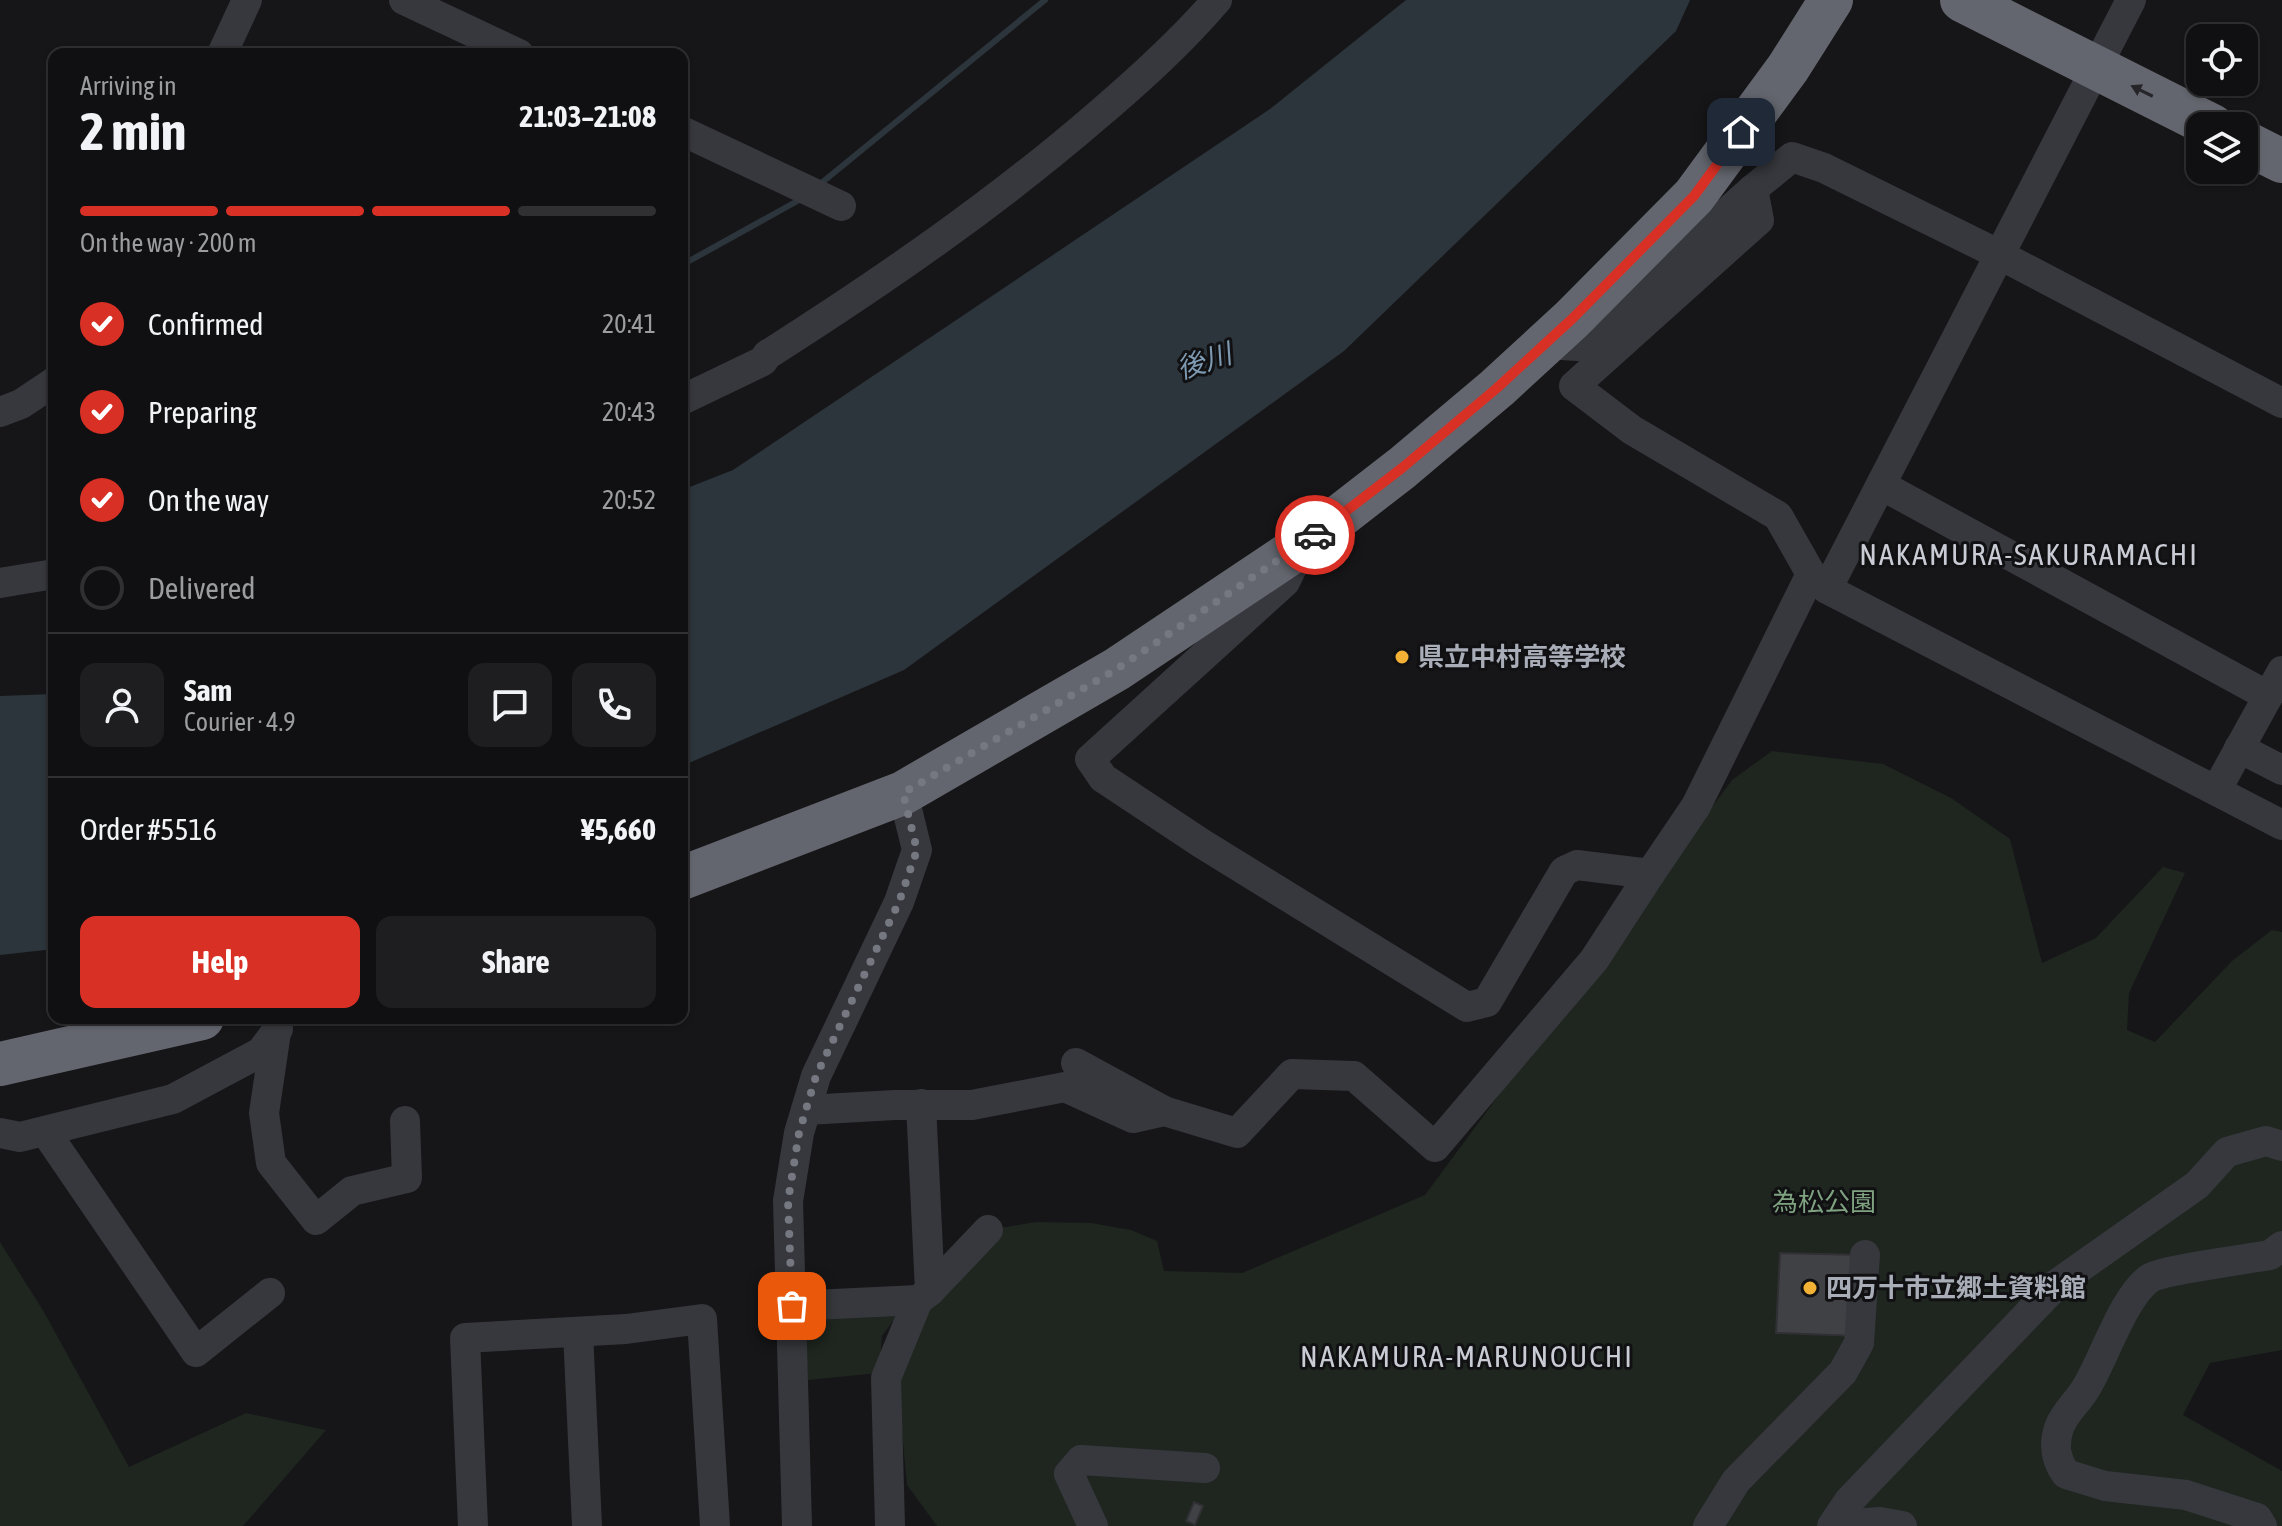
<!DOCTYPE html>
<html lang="en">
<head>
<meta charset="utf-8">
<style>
  :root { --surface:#101012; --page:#1e1e20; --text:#f1f3f6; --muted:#9c9d9f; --line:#303032; --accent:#d93025 }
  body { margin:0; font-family:"Asap Condensed","Noto Sans JP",sans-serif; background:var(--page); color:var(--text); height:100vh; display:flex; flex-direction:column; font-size:30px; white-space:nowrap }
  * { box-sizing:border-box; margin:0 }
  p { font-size:26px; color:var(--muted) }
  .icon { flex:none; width:44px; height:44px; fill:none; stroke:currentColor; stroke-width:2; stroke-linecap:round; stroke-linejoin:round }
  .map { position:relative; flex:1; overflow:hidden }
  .details { position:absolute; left:48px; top:48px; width:640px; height:976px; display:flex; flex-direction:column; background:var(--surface); border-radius:16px; box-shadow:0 2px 6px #0004,0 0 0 2px var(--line) }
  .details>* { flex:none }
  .buttons { position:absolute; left:2186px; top:24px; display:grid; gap:16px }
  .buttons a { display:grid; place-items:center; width:72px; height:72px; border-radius:16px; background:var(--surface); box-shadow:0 2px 6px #0004,0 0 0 2px var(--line); font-size:40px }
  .pin { position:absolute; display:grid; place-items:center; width:68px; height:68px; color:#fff; margin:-34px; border-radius:16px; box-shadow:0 4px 12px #0006 }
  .courier { position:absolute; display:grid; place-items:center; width:80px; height:80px; margin:-40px; border:6px solid #d93025; border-radius:50%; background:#fff; color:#222; box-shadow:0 2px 10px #0007 }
  .headline em { font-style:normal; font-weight:700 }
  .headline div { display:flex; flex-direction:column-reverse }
  .headline { display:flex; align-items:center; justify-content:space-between; height:136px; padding:0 32px }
  h1 { font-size:52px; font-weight:700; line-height:60px }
  .bar { display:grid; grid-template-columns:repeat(4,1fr); gap:12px 8px; align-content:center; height:96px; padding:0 32px }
  .bar i { height:10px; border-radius:6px; background:var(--line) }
  .bar .selected { background:var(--accent) }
  .bar p { grid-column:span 4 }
  .line { display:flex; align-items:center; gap:20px; padding:0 32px; border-top:2px solid var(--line) }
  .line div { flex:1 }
  .round { display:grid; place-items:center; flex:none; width:84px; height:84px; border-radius:16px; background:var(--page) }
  ol { padding:0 32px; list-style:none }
  li { display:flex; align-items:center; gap:24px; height:88px }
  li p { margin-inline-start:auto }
  li .icon { padding:8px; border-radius:50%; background:var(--accent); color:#fff; stroke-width:4 }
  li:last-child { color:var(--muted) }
  li i { width:44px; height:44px; border:4px solid var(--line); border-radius:50% }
  .primary-button { display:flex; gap:16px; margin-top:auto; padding:16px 32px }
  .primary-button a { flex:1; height:92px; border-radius:16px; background:var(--accent); color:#fff; font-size:32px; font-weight:700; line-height:92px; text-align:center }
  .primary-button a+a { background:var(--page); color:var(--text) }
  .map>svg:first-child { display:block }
  .green { fill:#1e261f }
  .water { fill:#2c353c }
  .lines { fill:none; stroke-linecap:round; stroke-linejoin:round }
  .stream { stroke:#2c353c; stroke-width:6 }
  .building { fill:#404145; stroke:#303034; stroke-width:2 }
  .minor { stroke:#37383d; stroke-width:30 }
  .highway { stroke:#63666e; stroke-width:44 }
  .oneway { fill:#26262a }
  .done { stroke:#757880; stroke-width:8; stroke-dasharray:0 14.4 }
  .route { stroke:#d93025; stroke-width:10 }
  .poi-dot { fill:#f2b134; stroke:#111113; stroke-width:3 }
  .labels { text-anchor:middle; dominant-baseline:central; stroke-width:6; stroke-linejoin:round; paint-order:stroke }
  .poi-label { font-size:26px; font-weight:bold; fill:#a8adb8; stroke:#111113; text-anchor:start }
  .park-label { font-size:26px; fill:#7fa381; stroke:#111113 }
  .water-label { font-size:28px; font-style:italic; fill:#7f9bb3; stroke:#111113 }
  .quarter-label { font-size:30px; letter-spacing:2px; fill:#c9ccd4; stroke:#111113 }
</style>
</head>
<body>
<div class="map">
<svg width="2282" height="1526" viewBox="0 0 2282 1526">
  <rect width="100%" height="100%" fill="#161618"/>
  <g class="green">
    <path d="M1772 751 1883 764 1951 798 2010 839 2042 963 2096 938 2163 867 2185 873 2129 993 2127 1030 2155 1042 2232 961 2272 930 2282 932V1350L2210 1363 2183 1415 2282 1471V1526H937L907 1485 897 1378 906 1346 942 1292 1000 1228 1036 1222 1091 1223 1131 1230 1157 1241 1164 1271 1242 1273 1425 1195 1732 780Z"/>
    <path d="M0 1242 44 1312 129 1467 246 1413 326 1430 243 1526H0Z"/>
    <path d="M804 1314 897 1315 882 1336 879 1373 808 1380Z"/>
  </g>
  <g class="water">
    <path d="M1406 0H1690L1676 31 1344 351 904 670 682 766V490L733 470 1270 109Z"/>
    <path d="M54 694V949L0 955V696Z"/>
  </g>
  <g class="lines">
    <g class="stream">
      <path d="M819 185 1045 0"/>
      <path d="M682 265 801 199"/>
    </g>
  </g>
  <g class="building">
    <path d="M1780 1253 1862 1255 1858 1336 1776 1333Z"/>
    <path d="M1194 1502 1203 1506 1195 1525 1186 1521Z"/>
  </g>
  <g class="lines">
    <g class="minor">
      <path d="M404 0 519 54"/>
      <path d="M222 54 247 0"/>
      <path d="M682 131 841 206"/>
      <path d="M1753 189 1792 157 1824 168 2000 255 2282 403"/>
      <path d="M1545 344 1578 346 1753 189 1759 220 1574 386 1632 430 1778 516 1811 574"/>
      <path d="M682 400 763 361 767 355C883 281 995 204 1099 114 1141 78 1181 42 1217 0"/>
      <path d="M0 412 21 404 54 382"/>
      <path d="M1881 485 2268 696"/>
      <path d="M1301 549 1285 582 1090 759 1103 778 1201 843 1467 1007 1487 1002 1564 871 1577 865 1650 874 1696 806 1811 574 1827 589 2282 825"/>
      <path d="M0 583 54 574"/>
      <path d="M1827 589 2131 0"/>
      <path d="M2239 748 2282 770"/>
      <path d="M2217 789 2282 671"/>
      <path d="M276 1032 264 1113 271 1163 316 1220 352 1191 407 1178 405 1121"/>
      <path d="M1076 1063 1164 1111 1237 1133 1292 1074 1354 1076 1435 1147 1594 960 1650 874"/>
      <path d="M921 1104 930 1291"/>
      <path d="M806 1110 895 1105H972L1065 1087 1133 1118 1164 1111"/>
      <path d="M45 1131 196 1352 270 1293"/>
      <path d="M0 1133 20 1137 173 1099 261 1052 278 1029"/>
      <path d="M792 1306 918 1300 930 1291 988 1230"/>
      <path d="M578 1332 587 1526"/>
      <path d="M1834 1525 1880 1522 1902 1526"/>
      <path d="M473 1526 465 1338 626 1329 702 1319 715 1526"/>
      <path d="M797 1526 788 1201 799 1133 816 1076 899 902 917 850 903 793"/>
      <path d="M890 1526 886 1378 918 1300"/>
      <path d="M1093 1526 1069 1474 1081 1460 1205 1468"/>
      <path d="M1708 1526 1736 1481 1843 1372 1859 1343 1865 1255"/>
      <path d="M1832 1526 1849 1501 2058 1283 2197 1185 2227 1152 2266 1141 2282 1146"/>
      <path d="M2262 1526 2257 1518 2186 1495 2105 1486 2066 1474C2056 1460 2053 1446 2059 1428 2064 1413 2078 1402 2086 1388 2104 1359 2123 1297 2150 1278 2163 1270 2248 1259 2270 1255L2282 1246"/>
    </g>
    <g class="highway">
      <path d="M1962 0 2212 126"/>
      <path d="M2244 142 2282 161"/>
      <path d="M682 878 903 793 1117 669 1304 544 1402 468 1497 388 1572 319 1694 196 1788 68 1831 0"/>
      <path d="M0 1064 202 1018"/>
    </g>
  </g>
  <defs><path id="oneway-solid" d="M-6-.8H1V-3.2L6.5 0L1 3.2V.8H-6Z" transform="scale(2)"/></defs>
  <use class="oneway" href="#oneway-solid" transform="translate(2142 91) rotate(-154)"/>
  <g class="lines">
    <path class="done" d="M792 1306 788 1201 799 1133 816 1076 899 902 917 850 903 793 1117 669 1315 535"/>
    <path class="route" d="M1315 535 1402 468 1497 388 1572 319 1694 196 1741 132"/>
  </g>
  <g class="poi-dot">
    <circle cx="1402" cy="657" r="8"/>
    <circle cx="1810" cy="1288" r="8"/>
  </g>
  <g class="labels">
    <g class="poi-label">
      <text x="1418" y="657">県立中村高等学校</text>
      <text x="1826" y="1288">四万十市立郷土資料館</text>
    </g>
    <g class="park-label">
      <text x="1824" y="1202">為松公園</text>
    </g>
    <g class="water-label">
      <text transform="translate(1204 361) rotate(-18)">後川</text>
    </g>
    <g class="quarter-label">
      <text x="2029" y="554">NAKAMURA-SAKURAMACHI</text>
      <text x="1467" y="1356">NAKAMURA-MARUNOUCHI</text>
    </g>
  </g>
</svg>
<div class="buttons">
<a><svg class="icon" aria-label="locate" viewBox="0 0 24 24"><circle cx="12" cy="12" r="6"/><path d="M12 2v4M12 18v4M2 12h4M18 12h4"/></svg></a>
<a><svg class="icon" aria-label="layers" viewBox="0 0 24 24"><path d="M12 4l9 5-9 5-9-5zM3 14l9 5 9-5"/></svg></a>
</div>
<div class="pin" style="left:792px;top:1306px;background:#ea580c"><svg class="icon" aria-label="bag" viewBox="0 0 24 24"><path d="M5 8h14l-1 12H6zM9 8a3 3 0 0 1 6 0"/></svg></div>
<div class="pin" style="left:1741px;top:132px;background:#1f2937"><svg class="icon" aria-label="home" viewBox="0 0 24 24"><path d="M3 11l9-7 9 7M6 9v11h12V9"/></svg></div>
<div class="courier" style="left:1315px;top:535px"><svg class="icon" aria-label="car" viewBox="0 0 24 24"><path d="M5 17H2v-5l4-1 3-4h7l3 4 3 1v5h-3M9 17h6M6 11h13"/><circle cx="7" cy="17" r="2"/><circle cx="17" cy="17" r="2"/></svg></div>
<section class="details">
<div class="headline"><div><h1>2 min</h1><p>Arriving in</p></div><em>21:03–21:08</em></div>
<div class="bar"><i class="selected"></i><i class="selected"></i><i class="selected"></i><i></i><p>On the way · 200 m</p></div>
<ol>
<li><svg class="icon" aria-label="check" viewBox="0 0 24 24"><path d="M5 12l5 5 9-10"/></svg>Confirmed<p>20:41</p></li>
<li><svg class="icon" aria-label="check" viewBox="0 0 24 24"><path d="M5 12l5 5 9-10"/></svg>Preparing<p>20:43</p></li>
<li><svg class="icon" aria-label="check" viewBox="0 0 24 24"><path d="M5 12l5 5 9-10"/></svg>On the way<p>20:52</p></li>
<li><i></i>Delivered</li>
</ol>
<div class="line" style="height:144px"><a class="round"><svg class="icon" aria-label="person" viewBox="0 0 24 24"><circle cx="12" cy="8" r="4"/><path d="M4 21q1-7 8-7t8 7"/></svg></a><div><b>Sam</b><p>Courier · 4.9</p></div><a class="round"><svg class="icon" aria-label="chat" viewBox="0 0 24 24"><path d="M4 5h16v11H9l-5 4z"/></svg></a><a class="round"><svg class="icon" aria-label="phone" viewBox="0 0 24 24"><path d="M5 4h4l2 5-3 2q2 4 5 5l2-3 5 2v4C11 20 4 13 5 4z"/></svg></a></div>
<div class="line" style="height:104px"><div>Order #5516</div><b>¥5,660</b></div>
<div class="primary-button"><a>Help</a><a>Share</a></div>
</section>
</div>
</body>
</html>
